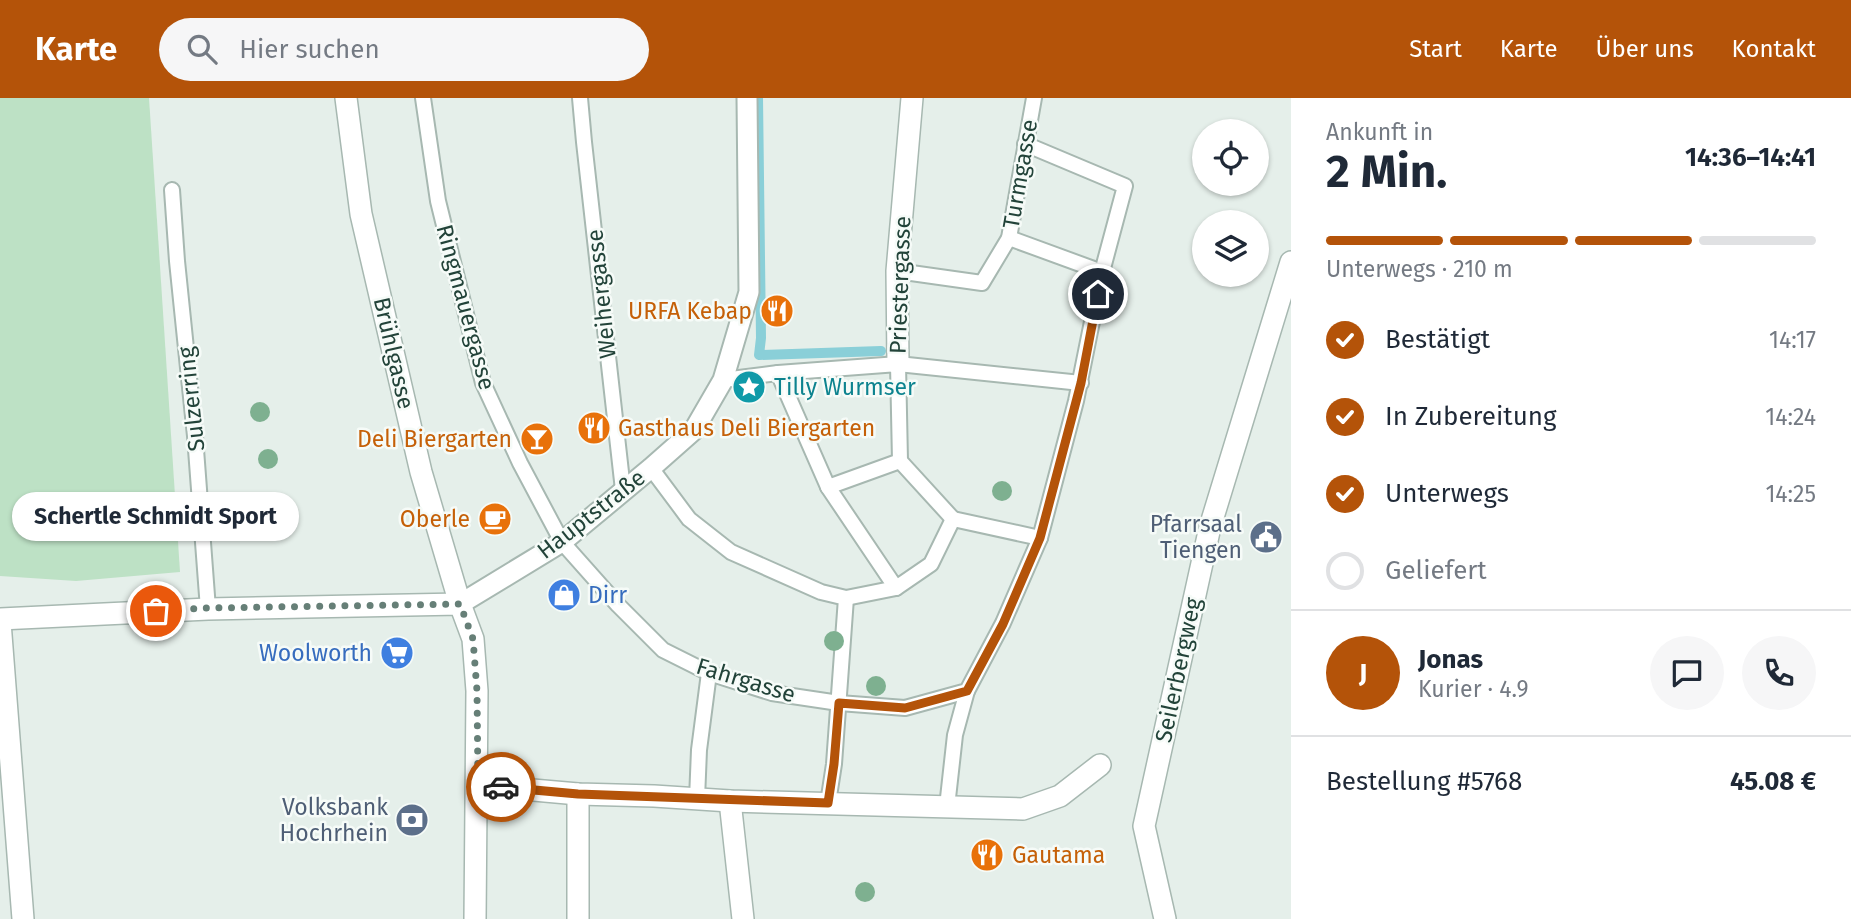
<!DOCTYPE html>
<html lang="de">
<head>
<meta charset="utf-8">
<style>
  :root { --surface:#fff; --page:#f6f6f7; --text:#1f2937; --muted:#747a83; --line:#e0e1e3; --accent:#b45309 }
  body { margin:0; font-family:"Fira Sans",sans-serif; background:var(--page); color:var(--text); height:100vh; display:flex; flex-direction:column; font-size:26px; white-space:nowrap }
  * { box-sizing:border-box; margin:0 }
  p { font-size:23px; color:var(--muted) }
  .icon { flex:none; width:38px; height:38px; fill:none; stroke:currentColor; stroke-width:2; stroke-linecap:round; stroke-linejoin:round }
  .map { position:relative; flex:1; overflow:hidden }
  .drawer { display:flex; flex-direction:column; background:var(--surface); width:560px }
  .drawer>* { flex:none }
  .fabs { position:absolute; left:1192px; top:21px; display:grid; gap:14px }
  .fabs a { display:grid; place-items:center; width:77px; height:77px; border-radius:50%; background:var(--surface); box-shadow:0 2px 5px #0004; font-size:35px }
  .pin { position:absolute; display:grid; place-items:center; width:60px; height:60px; color:#fff; margin:-30px; border:4px solid #fff; border-radius:50%; box-shadow:0 2px 7px #0007 }
  .courier { position:absolute; display:grid; place-items:center; width:70px; height:70px; margin:-35px; border:5px solid #b45309; border-radius:50%; background:#fff; color:#222; box-shadow:0 2px 9px #0007 }
  .bubble { position:absolute; height:49px; border-radius:24px; background:var(--surface); box-shadow:0 2px 5px #0004; font-size:23px; font-weight:700; line-height:49px; text-align:center }
  .headline em { font-style:normal; font-weight:700 }
  .headline div { display:flex; flex-direction:column-reverse }
  .headline { display:flex; align-items:center; justify-content:space-between; height:119px; padding:0 35px }
  h1 { font-size:46px; font-weight:700; line-height:52px }
  .bar { display:grid; grid-template-columns:repeat(4,1fr); gap:10px 7px; align-content:center; height:84px; padding:0 35px }
  .bar i { height:9px; border-radius:5px; background:var(--line) }
  .bar .selected { background:var(--accent) }
  .bar p { grid-column:span 4 }
  .line { display:flex; align-items:center; gap:18px; padding:0 35px; border-top:2px solid var(--line) }
  .line div { flex:1 }
  .round { display:grid; place-items:center; flex:none; width:74px; height:74px; border-radius:37px; background:var(--page) }
  ol { padding:0 35px; list-style:none }
  li { display:flex; align-items:center; gap:21px; height:77px }
  li p { margin-inline-start:auto }
  li .icon { padding:7px; border-radius:50%; background:var(--accent); color:#fff; stroke-width:4 }
  li:last-child { color:var(--muted) }
  li i { width:38px; height:38px; border:4px solid var(--line); border-radius:50% }
  header { display:flex; align-items:center; gap:42px; box-sizing:border-box; height:98px; padding:0 35px; background:var(--accent); color:#fff }
  header strong { font-size:33px }
  nav { display:flex; gap:38px; margin-inline-start:auto; font-size:24px }
  .search { width:490px; height:63px; background:var(--page); display:flex; align-items:center; gap:18px; box-sizing:border-box; padding:0 24px; border-radius:38px; color:var(--muted); font-size:26px }
  main { display:flex; flex:1; min-height:0 }
  .map>svg:first-child { display:block }
  .green { fill:#bde1c5 }
  .lines { fill:none; stroke-linecap:round; stroke-linejoin:round }
  .stream { stroke:#8acfd8; stroke-width:10 }
  .service-casing { stroke:#a7b8b1; stroke-width:18 }
  .pedestrian-casing { stroke:#a7b8b1; stroke-width:23 }
  .minor-casing { stroke:#a7b8b1; stroke-width:24 }
  .tertiary-casing { stroke:#a7b8b1; stroke-width:24 }
  .service { stroke:#fff; stroke-width:14 }
  .pedestrian { stroke:#fff; stroke-width:19 }
  .minor { stroke:#fff; stroke-width:21 }
  .tertiary { stroke:#fff; stroke-width:21 }
  .tree { fill:#7eb090 }
  .done { stroke:#667f77; stroke-width:7; stroke-dasharray:0 12.6 }
  .route { stroke:#b45309; stroke-width:9 }
  .labels { text-anchor:middle; dominant-baseline:central; stroke-width:5; stroke-linejoin:round; paint-order:stroke }
  .street-label { font-size:23px; fill:#224339; stroke:#f6fbf8 }
  .food-label { font-size:23px; fill:#c56008; stroke:#f6fbf8; text-anchor:end }
  .culture-label { font-size:23px; fill:#0d838f; stroke:#f6fbf8; text-anchor:start }
  .service-label { font-size:23px; fill:#4e5e75; stroke:#f6fbf8; text-anchor:end }
  .shop-label { font-size:23px; fill:#366cbe; stroke:#f6fbf8; text-anchor:start }
</style>
</head>
<body>
<header>
<strong>Karte</strong>
<div class="search"><svg class="icon" aria-label="search" viewBox="0 0 24 24"><circle cx="10" cy="10" r="6"/><path d="M15 15l6 6"/></svg>Hier suchen</div>
<nav><a>Start</a><a>Karte</a><a>Über uns</a><a>Kontakt</a></nav>
</header>
<main>
<div class="map">
<svg width="1291" height="821" viewBox="0 0 1291 821">
  <rect width="100%" height="100%" fill="#e5efea"/>
  <path class="green" d="M0 0H149L180 474 76 483 0 478Z"/>
  <g class="lines">
    <path class="stream" d="M758 0 761 240 759 257 881 253"/>
    <defs>
      <g id="service">
        <path d="M423 0 438 103 483 285 520 365 562 444 618 507 663 552 709 575 772 595 839 605 905 610 967 593 1003 525 1040 440 1076 303 1102 174 1125 88 1025 46"/>
        <path d="M580 0 584 44 623 392"/>
        <path d="M172 92 177 163 195 338 208 511"/>
        <path d="M1009 140 1102 174"/>
        <path d="M897 173 982 185 1009 140 1034 0"/>
        <path d="M898 266 900 363 953 421"/>
        <path d="M778 275 828 389 896 490"/>
        <path d="M723 282 778 275 898 266 1081 285"/>
        <path d="M651 370 689 421 731 454 821 494 846 500 834 666 828 705"/>
        <path d="M828 389 900 363"/>
        <path d="M953 421 1040 440"/>
        <path d="M846 500 896 490 931 466 953 421"/>
        <path d="M697 701 699 652 709 575"/>
        <path d="M947 709 955 637 967 593"/>
      </g>
      <path id="pedestrian" d="M460 506 562 444 651 370 694 332 723 282 749 194 747 0"/>
      <g id="minor">
        <path d="M346 0 361 116 421 374 460 506"/>
        <path d="M898 266 897 173 912 0"/>
        <path d="M0 524 23 821"/>
        <path d="M478 687 578 696 654 698 730 703 1023 711 1060 698 1100 667"/>
        <path d="M730 703 743 821"/>
        <path d="M578 821V696"/>
        <path d="M1165 821 1144 728 1210 429 1291 164"/>
      </g>
      <path id="tertiary" d="M0 521 208 511 460 506 473 541 477 593 475 821"/>
    </defs>
    <use href="#service" class="service-casing"/>
    <use href="#pedestrian" class="pedestrian-casing"/>
    <use href="#minor" class="minor-casing"/>
    <use href="#tertiary" class="tertiary-casing"/>
    <use href="#service" class="service"/>
    <use href="#pedestrian" class="pedestrian"/>
    <use href="#minor" class="minor"/>
    <use href="#tertiary" class="tertiary"/>
  </g>
  <g class="tree">
    <circle cx="260" cy="314" r="10"/>
    <circle cx="268" cy="361" r="10"/>
    <circle cx="1002" cy="393" r="10"/>
    <circle cx="834" cy="543" r="10"/>
    <circle cx="876" cy="588" r="10"/>
    <circle cx="865" cy="794" r="10"/>
  </g>
  <g class="lines">
    <path class="done" d="M156 513 208 510 460 506 473 541 477 593 478 687 501 689"/>
    <path class="route" d="M501 689 578 696 828 705 834 666 839 605 905 610 967 593 1003 526 1040 440 1081 285 1098 196"/>
  </g>
  <defs>
    <symbol id="restaurant-disc" viewBox="-11 -11 22 22"><circle r="9.5" fill="#e8710a" stroke="#f6fbf8"/><path d="M-5-6h1v4h1v-4h1v4h1v-4h1v5L-1.5 .5V6h-2V.5L-5-1ZM5-6V6H3V1.5H1.5Q1.5-4 5-6Z" fill="#fff"/></symbol>
    <symbol id="sight-disc" viewBox="-11 -11 22 22"><circle r="9.5" fill="#0f9aa8" stroke="#f6fbf8"/><path d="M0-6L1.8-2.2L6-1.7L2.9 1.2L3.7 5.4L0 3.3L-3.7 5.4L-2.9 1.2L-6-1.7L-1.8-2.2Z" fill="#fff"/></symbol>
    <symbol id="bar-disc" viewBox="-11 -11 22 22"><circle r="9.5" fill="#e8710a" stroke="#f6fbf8"/><path d="M-6-5H6L.8 .8V4.5H3.5V6h-7V4.5H-.8V.8Z" fill="#fff"/></symbol>
    <symbol id="cafe-disc" viewBox="-11 -11 22 22"><circle r="9.5" fill="#e8710a" stroke="#f6fbf8"/><path d="M-5.5-4.5H6V0H3Q3 3.5 0 3.5H-2.5Q-5.5 3.5-5.5 0ZM3-3.2v2h1.7v-2ZM-6 4.5H4V6H-6Z" fill="#fff"/></symbol>
    <symbol id="civic-disc" viewBox="-11 -11 22 22"><circle r="9.5" fill="#5c6f8a" stroke="#f6fbf8"/><path d="M-.6-6.5H3V-4.5H.6V-3L4-1V1h2V6H-6V1h2V-1L-.6-3ZM-1.2 2.5V6h2.4V2.5Z" fill="#fff"/></symbol>
    <symbol id="shop-disc" viewBox="-11 -11 22 22"><circle r="9.5" fill="#3f7fe0" stroke="#f6fbf8"/><path d="M-5-2.5h2.3a2.7 3.5 0 0 1 5.4 0H5L5.5 6h-11ZM-1.5-2.5h3a1.5 2.3 0 0 0-3 0Z" fill="#fff"/></symbol>
    <symbol id="supermarket-disc" viewBox="-11 -11 22 22"><circle r="9.5" fill="#3f7fe0" stroke="#f6fbf8"/><path d="M-6-5.5h2.5l.6 2H6L4.5 2H-2.5L-4.4-4H-6ZM-1.5 3.2a1.3 1.3 0 1 0 .1 0ZM3 3.2a1.3 1.3 0 1 0 .1 0Z" fill="#fff"/></symbol>
    <symbol id="bank-disc" viewBox="-11 -11 22 22"><circle r="9.5" fill="#5c6f8a" stroke="#f6fbf8"/><path d="M-6-4H6V4H-6ZM0-2.3a2.3 2.3 0 1 0 0 4.6a2.3 2.3 0 1 0 0-4.6Z" fill="#fff"/></symbol>
  </defs>
  <g fill-rule="evenodd">
    <use href="#restaurant-disc" x="758" y="194" width="38" height="38"/>
    <use href="#sight-disc" x="730" y="270" width="38" height="38"/>
    <use href="#restaurant-disc" x="575" y="311" width="38" height="38"/>
    <use href="#bar-disc" x="518" y="322" width="38" height="38"/>
    <use href="#cafe-disc" x="476" y="402" width="38" height="38"/>
    <use href="#civic-disc" x="1247" y="420" width="38" height="38"/>
    <use href="#shop-disc" x="545" y="478" width="38" height="38"/>
    <use href="#supermarket-disc" x="378" y="536" width="38" height="38"/>
    <use href="#bank-disc" x="393" y="703" width="38" height="38"/>
    <use href="#restaurant-disc" x="968" y="738" width="38" height="38"/>
  </g>
  <g class="labels">
    <g class="street-label">
      <text transform="translate(1020 76) rotate(-80)">Turmgasse</text>
      <text transform="translate(900 187) rotate(-88)">Priestergasse</text>
      <text transform="translate(601 196) rotate(-96)">Weihergasse</text>
      <text transform="translate(466 209) rotate(75)">Ringmauergasse</text>
      <text transform="translate(394 255) rotate(77)">Brühlgasse</text>
      <text transform="translate(191 301) rotate(-96)">Sulzerring</text>
      <text transform="translate(591 416) rotate(-38)">Hauptstraße</text>
      <text transform="translate(1178 572) rotate(-78)">Seilerbergweg</text>
      <text transform="translate(746 582) rotate(17)">Fahrgasse</text>
    </g>
    <g class="food-label">
      <text x="752" y="213">URFA Kebap</text>
      <text x="618" y="330" text-anchor="start">Gasthaus Deli Biergarten</text>
      <text x="512" y="341">Deli Biergarten</text>
      <text x="470" y="421">Oberle</text>
      <text x="1012" y="757" text-anchor="start">Gautama</text>
    </g>
    <g class="culture-label">
      <text x="774" y="289">Tilly Wurmser</text>
    </g>
    <g class="service-label">
      <text x="1242" y="426">Pfarrsaal<tspan x="1242" dy="26">Tiengen</tspan></text>
      <text x="388" y="709">Volksbank<tspan x="388" dy="26">Hochrhein</tspan></text>
    </g>
    <g class="shop-label">
      <text x="588" y="497">Dirr</text>
      <text x="372" y="555" text-anchor="end">Woolworth</text>
    </g>
  </g>
</svg>
<div class="fabs">
<a><svg class="icon" aria-label="locate" viewBox="0 0 24 24"><circle cx="12" cy="12" r="6"/><path d="M12 2v4M12 18v4M2 12h4M18 12h4"/></svg></a>
<a><svg class="icon" aria-label="layers" viewBox="0 0 24 24"><path d="M12 4l9 5-9 5-9-5zM3 14l9 5 9-5"/></svg></a>
</div>
<div class="pin" style="left:156px;top:513px;background:#ea580c"><svg class="icon" aria-label="bag" viewBox="0 0 24 24"><path d="M5 8h14l-1 12H6zM9 8a3 3 0 0 1 6 0"/></svg></div>
<div class="pin" style="left:1098px;top:196px;background:#1f2937"><svg class="icon" aria-label="home" viewBox="0 0 24 24"><path d="M3 11l9-7 9 7M6 9v11h12V9"/></svg></div>
<div class="courier" style="left:501px;top:689px"><svg class="icon" aria-label="car" viewBox="0 0 24 24"><path d="M5 17H2v-5l4-1 3-4h7l3 4 3 1v5h-3M9 17h6M6 11h13"/><circle cx="7" cy="17" r="2"/><circle cx="17" cy="17" r="2"/></svg></div>
<div class="bubble" style="left:12px;top:394px;width:287px">Schertle Schmidt Sport</div>
</div>
<section class="drawer">
<div class="headline"><div><h1>2 Min.</h1><p>Ankunft in</p></div><em>14:36–14:41</em></div>
<div class="bar"><i class="selected"></i><i class="selected"></i><i class="selected"></i><i></i><p>Unterwegs · 210 m</p></div>
<ol>
<li><svg class="icon" aria-label="check" viewBox="0 0 24 24"><path d="M5 12l5 5 9-10"/></svg>Bestätigt<p>14:17</p></li>
<li><svg class="icon" aria-label="check" viewBox="0 0 24 24"><path d="M5 12l5 5 9-10"/></svg>In Zubereitung<p>14:24</p></li>
<li><svg class="icon" aria-label="check" viewBox="0 0 24 24"><path d="M5 12l5 5 9-10"/></svg>Unterwegs<p>14:25</p></li>
<li><i></i>Geliefert</li>
</ol>
<div class="line" style="height:126px"><b class="round" style="background:var(--accent);color:#fff">J</b><div><b>Jonas</b><p>Kurier · 4.9</p></div><a class="round"><svg class="icon" aria-label="chat" viewBox="0 0 24 24"><path d="M4 5h16v11H9l-5 4z"/></svg></a><a class="round"><svg class="icon" aria-label="phone" viewBox="0 0 24 24"><path d="M5 4h4l2 5-3 2q2 4 5 5l2-3 5 2v4C11 20 4 13 5 4z"/></svg></a></div>
<div class="line" style="height:91px"><div>Bestellung #5768</div><b>45.08 €</b></div>
</section>
</main>
</body>
</html>
